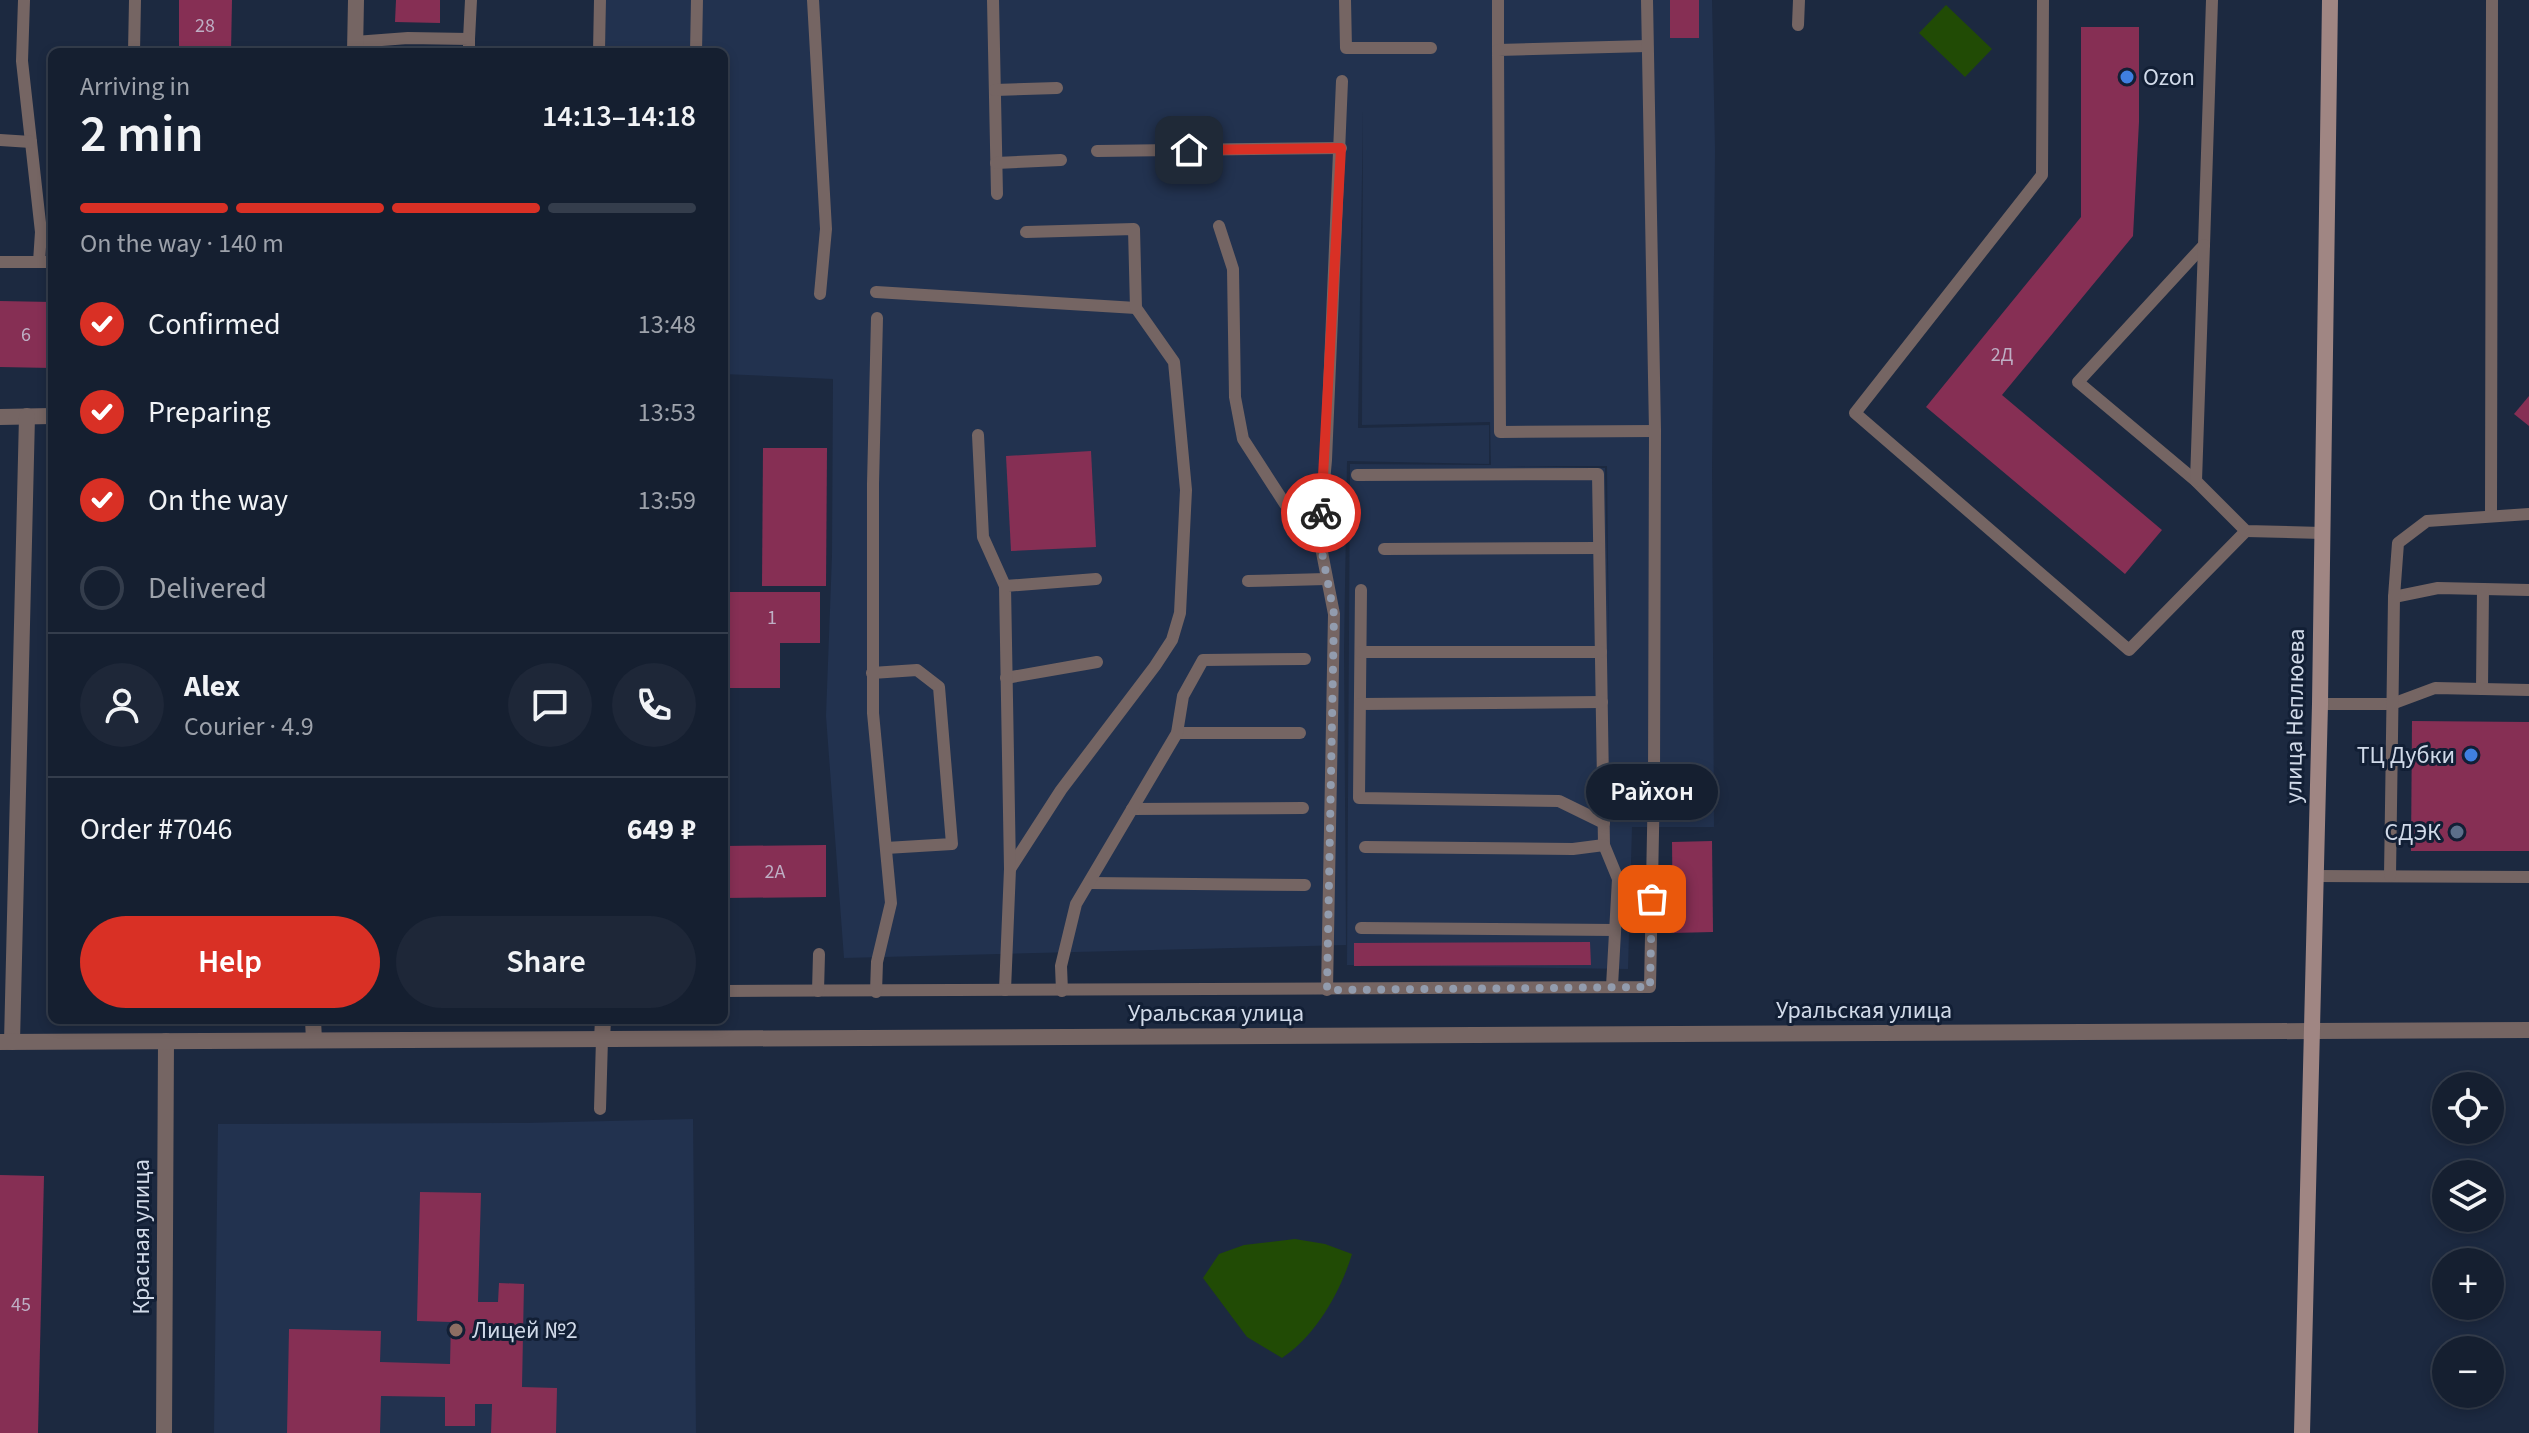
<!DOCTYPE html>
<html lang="en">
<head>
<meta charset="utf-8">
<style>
  :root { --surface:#151f30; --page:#1e2738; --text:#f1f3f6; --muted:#9da2ab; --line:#343d4c; --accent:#d93025 }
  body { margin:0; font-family:"Source Sans 3",sans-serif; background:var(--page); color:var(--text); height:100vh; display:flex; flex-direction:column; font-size:30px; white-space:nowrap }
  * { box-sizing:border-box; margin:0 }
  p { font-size:26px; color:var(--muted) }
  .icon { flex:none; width:44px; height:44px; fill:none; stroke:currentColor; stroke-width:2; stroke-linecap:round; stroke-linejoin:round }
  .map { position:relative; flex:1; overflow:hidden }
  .side { position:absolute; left:48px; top:48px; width:680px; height:976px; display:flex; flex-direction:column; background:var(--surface); border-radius:12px; box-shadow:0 4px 12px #0003,0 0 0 2px var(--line) }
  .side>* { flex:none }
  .fabs { position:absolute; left:2432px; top:1072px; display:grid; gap:16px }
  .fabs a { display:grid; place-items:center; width:72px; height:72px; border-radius:50%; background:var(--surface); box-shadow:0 4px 12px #0003,0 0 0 2px var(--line); font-size:40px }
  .pin { position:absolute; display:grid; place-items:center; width:68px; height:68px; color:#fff; margin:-34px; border-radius:16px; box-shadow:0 4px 12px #0006 }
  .courier { position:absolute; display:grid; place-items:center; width:80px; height:80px; margin:-40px; border:6px solid #d93025; border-radius:50%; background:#fff; color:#222; box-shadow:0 2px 10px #0007 }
  .bubble { position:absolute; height:56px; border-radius:28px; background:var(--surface); box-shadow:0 4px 12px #0003,0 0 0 2px var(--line); font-size:26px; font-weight:600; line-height:56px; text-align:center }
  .headline em { font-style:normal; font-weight:600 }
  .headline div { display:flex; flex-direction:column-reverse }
  .headline { display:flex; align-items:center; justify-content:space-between; height:136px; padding:0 32px }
  h1 { font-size:52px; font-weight:600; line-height:60px }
  .bar { display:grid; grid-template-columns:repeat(4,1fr); gap:12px 8px; align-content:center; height:96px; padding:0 32px }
  .bar i { height:10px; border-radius:6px; background:var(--line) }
  .bar .selected { background:var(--accent) }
  .bar p { grid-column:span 4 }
  .line { display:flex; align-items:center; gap:20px; padding:0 32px; border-top:2px solid var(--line) }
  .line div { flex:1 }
  .round { display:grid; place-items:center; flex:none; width:84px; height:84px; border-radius:42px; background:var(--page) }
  ol { padding:0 32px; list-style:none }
  li { display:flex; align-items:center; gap:24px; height:88px }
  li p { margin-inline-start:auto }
  li .icon { padding:8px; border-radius:50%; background:var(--accent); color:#fff; stroke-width:4 }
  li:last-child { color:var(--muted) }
  li i { width:44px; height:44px; border:4px solid var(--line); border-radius:50% }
  .action { display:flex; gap:16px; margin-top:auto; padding:16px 32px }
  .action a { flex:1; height:92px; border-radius:48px; background:var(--accent); color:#fff; font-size:32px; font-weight:600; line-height:92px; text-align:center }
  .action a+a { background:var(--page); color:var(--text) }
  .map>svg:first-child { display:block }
  .built { fill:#22324f; fill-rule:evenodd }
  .green { fill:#214b05 }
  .building { fill:#862f54 }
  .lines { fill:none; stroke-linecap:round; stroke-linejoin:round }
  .service { stroke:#756563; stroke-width:12 }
  .minor { stroke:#756563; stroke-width:16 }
  .tertiary { stroke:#756563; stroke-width:16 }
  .secondary { stroke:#a08683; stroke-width:16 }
  .done { stroke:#929cae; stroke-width:8; stroke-dasharray:0 14.4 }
  .route { stroke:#d93025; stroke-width:10 }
  .shop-dot { fill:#3f7fe0; stroke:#121f35; stroke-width:3 }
  .service-dot { fill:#5c6f8a; stroke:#121f35; stroke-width:3 }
  .education-dot { fill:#8d6e63; stroke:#121f35; stroke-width:3 }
  .labels { text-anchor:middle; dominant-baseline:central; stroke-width:6; stroke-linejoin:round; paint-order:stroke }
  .number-label { font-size:20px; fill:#beafc4 }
  .poi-label { font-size:24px; fill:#d1dae9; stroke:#121f35; text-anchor:start }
  .street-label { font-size:24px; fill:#d1dae9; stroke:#121f35 }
</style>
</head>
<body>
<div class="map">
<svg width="2529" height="1433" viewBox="0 0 2529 1433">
  <rect width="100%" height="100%" fill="#1c2940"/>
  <g class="built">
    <path d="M606 0H1712L1715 150 1712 468 1714 827H1632L1628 969 1347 965 1350 464 1491 465 1490 422 1362 425 1363 110 1358 428 1489 425V464L1347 461 1344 650 1346 945 844 958 826 716 832 556 833 379 724 374V52H605ZM1506 466H1607L1609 653 1605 468Z"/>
    <path d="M693 1119 696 1433H214L218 1124 526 1123Z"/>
  </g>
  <g class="green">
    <path d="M1946 5 1992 49 1965 77 1919 33Z"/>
    <path d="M1295 1239 1325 1244 1352 1254C1340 1293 1316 1335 1282 1358L1247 1337 1203 1278 1219 1254 1244 1245Z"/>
  </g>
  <g class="building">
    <path d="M179 0H232L231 52H179Z"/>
    <path d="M396 0H440V23L395 22Z"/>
    <rect x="1670" y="0" width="29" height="38"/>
    <path d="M2081 27H2139V122L2133 236 2002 395 2162 530 2125 574 1926 407 2081 217Z"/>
    <path d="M0 301 52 302V368L0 367Z"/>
    <path d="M2529 396V426L2514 414Z"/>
    <path d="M763 448H827L826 586H762Z"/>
    <path d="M1091 451 1096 547 1011 551 1006 456Z"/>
    <path d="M724 592H820V643H780V688H724Z"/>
    <path d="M2412 721 2529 722V851H2411Z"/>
    <path d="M1712 841 1713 932 1673 933 1672 842Z"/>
    <path d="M826 845V897L724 898V846Z"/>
    <path d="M1590 942 1591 965 1354 966V943Z"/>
    <path d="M0 1175 44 1176 38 1433H0Z"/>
    <path d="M420 1192 481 1193 478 1302H498L499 1283 524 1284 522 1387 557 1388 556 1433H491L492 1404H475V1426H445V1397L381 1396 380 1433H287L289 1329 381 1331 380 1362 450 1364 451 1322 417 1321Z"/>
  </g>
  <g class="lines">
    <g class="service">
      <path d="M24 0 22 61 41 232 39 262"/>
      <path d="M813 0 826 229 820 294"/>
      <path d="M993 0 997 194"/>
      <path d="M1345 0 1346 48H1431"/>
      <path d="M1498 0V50"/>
      <path d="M2043 0 2042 175 1855 413 2129 650 2246 531"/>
      <path d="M2212 0 2204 245 2078 382 2196 481 2246 531 2322 533"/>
      <path d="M1798 25 1799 0"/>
      <path d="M469 39 471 0"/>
      <path d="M355 42 408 38 469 39V52"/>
      <path d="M1647 46 1498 50 1500 432 1655 431"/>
      <path d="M134 52 135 0"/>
      <path d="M599 52 600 0"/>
      <path d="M696 52 697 0"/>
      <path d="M995 90 1057 88"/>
      <path d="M0 140 31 142"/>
      <path d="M1097 151 1341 148"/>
      <path d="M996 163 1061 160"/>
      <path d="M1219 226 1233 269 1235 397 1243 439 1285 504 1319 537"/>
      <path d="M0 262H52"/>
      <path d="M876 292 1136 308"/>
      <path d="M978 435 983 537 1005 586"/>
      <path d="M1357 475 1598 474 1604 845 1618 879 1612 986"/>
      <path d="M2196 481 2204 245"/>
      <path d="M2491 516 2492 0"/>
      <path d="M1384 549 1599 548"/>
      <path d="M1248 581 1326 579"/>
      <path d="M1361 590 1359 798 1559 801 1604 823"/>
      <path d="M2394 597 2438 588 2529 590"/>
      <path d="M1361 652H1601"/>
      <path d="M872 673 917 670 939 687 952 844 886 848"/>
      <path d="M1006 678 1097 662"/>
      <path d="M2482 689 2483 589"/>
      <path d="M1360 704 1602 702"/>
      <path d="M2320 704H2392L2435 688 2529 690"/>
      <path d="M1177 733H1300"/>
      <path d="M1132 809 1303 808"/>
      <path d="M1365 847 1573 849 1604 845"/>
      <path d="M1010 869 1061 790 1155 666 1172 640 1180 613 1186 490 1174 362 1136 308 1134 229 1026 232"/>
      <path d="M2314 876 2529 877"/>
      <path d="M2390 876 2394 597 2398 543 2427 521 2529 514"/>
      <path d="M1089 883 1305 885"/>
      <path d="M1361 928 1615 930"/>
      <path d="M1005 990 1010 869 1005 586 1096 579"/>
      <path d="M1327 990 1334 614 1319 537 1326 460 1342 81"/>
      <path d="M724 991 1650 987 1654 781 1655 431 1647 0"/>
      <path d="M818 991 819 954"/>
      <path d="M1062 991 1061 966 1076 904 1177 733 1183 696 1203 660 1305 659"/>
      <path d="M876 992 877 962 891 903 873 713V484L877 318"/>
      <path d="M600 1109 602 1039"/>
    </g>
    <g class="minor">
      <path d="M355 52 356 0"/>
      <path d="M0 417 52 416"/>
      <path d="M313 1020 314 1040"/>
      <path d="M2313 1031 2529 1030"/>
      <path d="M602 1039 603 1020"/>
      <path d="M12 1042 27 416"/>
      <path d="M164 1433 166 1041"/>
    </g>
    <path class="tertiary" d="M0 1042 2313 1031"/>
    <path class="secondary" d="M2302 1433 2320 704 2330 0"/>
  </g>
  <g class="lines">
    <path class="done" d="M1321 513 1319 537 1334 614 1327 990 1650 987 1652 899"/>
    <path class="route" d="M1189 150 1341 148 1321 513"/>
  </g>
  <g class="shop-dot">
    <circle cx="2127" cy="77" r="8"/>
    <circle cx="2471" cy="755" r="8"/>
  </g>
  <circle class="service-dot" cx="2457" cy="832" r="8"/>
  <circle class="education-dot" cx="456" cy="1330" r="8"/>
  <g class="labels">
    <g class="number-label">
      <text x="205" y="26">28</text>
      <text x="26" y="335">6</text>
      <text x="2002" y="355">2Д</text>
      <text x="772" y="618">1</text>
      <text x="775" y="872">2А</text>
      <text x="21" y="1305">45</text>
    </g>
    <g class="poi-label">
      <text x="2143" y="77">Ozon</text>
      <text x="2455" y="755" text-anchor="end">ТЦ Дубки</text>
      <text x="2441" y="832" text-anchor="end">СДЭК</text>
      <text x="472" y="1330">Лицей №2</text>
    </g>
    <g class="street-label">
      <text transform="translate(2295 716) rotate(-89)">улица Неплюева</text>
      <text x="1864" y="1010">Уральская улица</text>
      <text x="1216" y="1013">Уральская улица</text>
      <text transform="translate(141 1237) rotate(-90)">Красная улица</text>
    </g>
  </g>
</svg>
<div class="fabs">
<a><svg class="icon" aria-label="locate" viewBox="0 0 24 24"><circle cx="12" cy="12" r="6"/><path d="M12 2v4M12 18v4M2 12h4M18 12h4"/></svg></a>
<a><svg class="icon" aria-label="layers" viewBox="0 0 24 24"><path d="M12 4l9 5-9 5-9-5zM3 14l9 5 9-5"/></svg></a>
<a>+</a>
<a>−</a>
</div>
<div class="pin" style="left:1652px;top:899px;background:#ea580c"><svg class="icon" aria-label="bag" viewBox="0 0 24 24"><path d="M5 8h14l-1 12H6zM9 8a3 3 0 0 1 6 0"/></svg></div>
<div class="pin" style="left:1189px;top:150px;background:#1f2937"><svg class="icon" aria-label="home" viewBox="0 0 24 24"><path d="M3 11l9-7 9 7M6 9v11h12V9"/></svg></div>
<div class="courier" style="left:1321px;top:513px"><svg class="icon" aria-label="bike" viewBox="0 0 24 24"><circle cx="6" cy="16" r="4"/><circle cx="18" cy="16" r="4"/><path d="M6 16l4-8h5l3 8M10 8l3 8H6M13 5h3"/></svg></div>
<div class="bubble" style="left:1586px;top:764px;width:132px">Райхон</div>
<section class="side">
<div class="headline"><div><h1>2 min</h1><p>Arriving in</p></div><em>14:13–14:18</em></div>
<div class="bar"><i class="selected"></i><i class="selected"></i><i class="selected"></i><i></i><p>On the way · 140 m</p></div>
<ol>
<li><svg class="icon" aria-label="check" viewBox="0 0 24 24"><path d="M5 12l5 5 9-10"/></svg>Confirmed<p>13:48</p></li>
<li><svg class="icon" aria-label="check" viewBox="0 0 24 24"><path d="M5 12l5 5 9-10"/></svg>Preparing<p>13:53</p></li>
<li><svg class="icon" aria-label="check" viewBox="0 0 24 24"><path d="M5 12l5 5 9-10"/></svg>On the way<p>13:59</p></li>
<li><i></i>Delivered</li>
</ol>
<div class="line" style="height:144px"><a class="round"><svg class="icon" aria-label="person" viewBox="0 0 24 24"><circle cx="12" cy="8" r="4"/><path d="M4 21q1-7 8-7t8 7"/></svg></a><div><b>Alex</b><p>Courier · 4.9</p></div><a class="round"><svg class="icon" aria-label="chat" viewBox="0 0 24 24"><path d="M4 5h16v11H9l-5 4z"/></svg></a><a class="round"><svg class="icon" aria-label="phone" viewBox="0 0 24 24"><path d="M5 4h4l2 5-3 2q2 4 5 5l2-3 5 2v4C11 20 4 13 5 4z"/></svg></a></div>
<div class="line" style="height:104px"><div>Order #7046</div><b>649 ₽</b></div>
<div class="action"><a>Help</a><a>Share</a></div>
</section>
</div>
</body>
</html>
